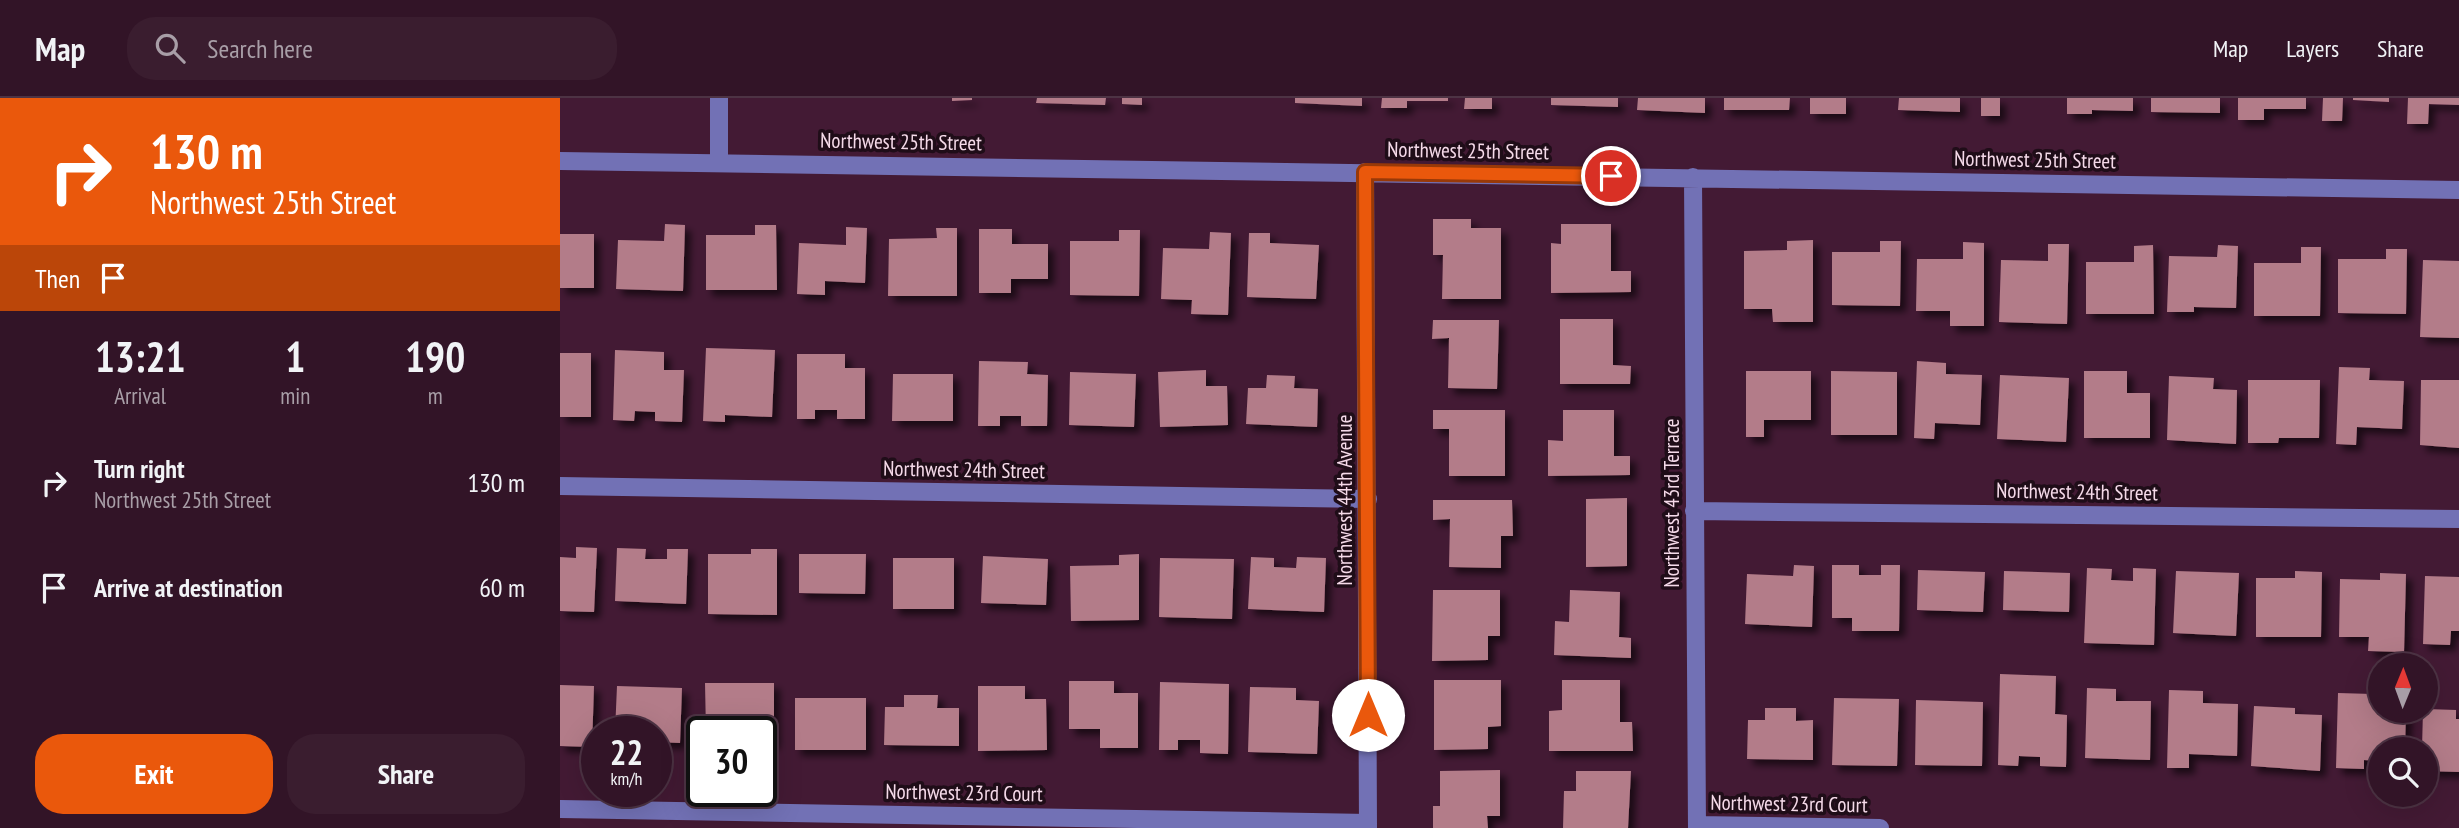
<!DOCTYPE html>
<html lang="en">
<head>
<meta charset="utf-8">
<style>
  body { margin:0; font-family:"PT Sans Narrow",sans-serif; background:#3a1d2f; color:#f1f3f6; height:100vh; display:flex; flex-direction:column; font-size:26px; white-space:nowrap }
  * { box-sizing:border-box; margin:0 }
  p { font-size:23px; color:#a89ea7 }
  .icon { flex:none; width:38px; height:38px; fill:none; stroke:currentColor; stroke-width:2; stroke-linecap:round; stroke-linejoin:round }
  .map { position:relative; flex:1; overflow:hidden }
  .sheet { display:flex; flex-direction:column; background:#321427; width:560px }
  .sheet>* { flex:none }
  .hud { background:#ea580c; color:#fff; overflow:hidden }
  .needle { width:46px; rotate:1deg }
  .buttons { position:absolute; left:1808px; top:555px; display:grid; gap:14px }
  .buttons a { display:grid; place-items:center; width:70px; height:70px; border-radius:50%; background:#321427; box-shadow:0 7px 28px #0002,0 0 0 2px #4d3344; font-size:35px }
  .speed { position:absolute; left:21px; top:618px; display:flex; gap:14px; font-size:35px; font-weight:700; text-align:center }
  .speed>* { display:grid; place-content:center; width:91px; height:91px; border-radius:50%; background:#321427; box-shadow:0 7px 28px #0002,0 0 0 2px #4d3344; line-height:1 }
  .speed small { font-size:18px; font-weight:400 }
  .speed .limit { border:4px solid #111; border-radius:10px; background:#fff; color:#111 }
  .pin { position:absolute; display:grid; place-items:center; width:60px; height:60px; color:#fff; margin:-30px; border:4px solid #fff; border-radius:50%; box-shadow:0 2px 7px #0007 }
  .me { position:absolute; width:77px; margin:-38px; rotate:0deg; stroke-linejoin:round; filter:drop-shadow(0 0 5px #0008) }
  .turn { display:flex; align-items:center; gap:24px; height:147px; padding:0 35px; font-size:32px }
  .turn .icon { width:91px; height:91px; stroke-width:2.5 }
  .turn b { display:block; font-size:49px; line-height:60px }
  .then { display:flex; align-items:center; height:66px; padding:0 35px; background:#0003; gap:14px; font-size:26px }
  .eta { display:flex; justify-content:space-evenly; align-items:center; height:119px; text-align:center }
  .eta b { font-size:42px; font-weight:600; line-height:49px }
  .primary-button { display:flex; gap:14px; margin-top:auto; padding:14px 35px }
  .primary-button a { flex:1; height:80px; border-radius:28px; background:#ea580c; color:#fff; font-size:28px; font-weight:600; line-height:80px; text-align:center }
  .primary-button a+a { background:#3a1d2f; color:#f1f3f6 }
  ul { padding:0; list-style:none }
  li { display:flex; align-items:center; gap:21px; height:105px; padding:0 35px }
  li div { flex:1 }
  li b { display:block; font-size:26px }
  li em { font-style:normal }
  header { display:flex; align-items:center; gap:42px; box-sizing:border-box; height:98px; padding:0 35px; background:#321427; border-bottom:2px solid #4d3344 }
  header strong { font-size:33px }
  nav { display:flex; gap:38px; margin-inline-start:auto; font-size:24px }
  .search { width:490px; height:63px; background:#3a1d2f; display:flex; align-items:center; gap:18px; box-sizing:border-box; padding:0 24px; border-radius:28px; color:#a89ea7; font-size:26px }
  main { display:flex; flex:1; min-height:0 }
  .map>svg:first-child { display:block }
</style>
</head>
<body>
<header>
<strong>Map</strong>
<div class="search"><svg class="icon" aria-label="search" viewBox="0 0 24 24"><circle cx="10" cy="10" r="6"/><path d="M15 15l6 6"/></svg>Search here</div>
<nav><a>Map</a><a>Layers</a><a>Share</a></nav>
</header>
<main>
<section class="sheet">
<div class="hud">
<div class="turn"><svg class="icon" aria-label="right" viewBox="0 0 24 24"><path d="M7 20v-9h11M14 6l5 5-5 5"/></svg><div><b>130 m</b>Northwest 25th Street</div></div>
<div class="then">Then<svg class="icon" aria-label="arrive" viewBox="0 0 24 24"><path d="M6 21V4h12l-3 4 3 4H6"/></svg></div>
</div>
<div class="eta">
<div><b>13:21</b><p>Arrival</p></div>
<div><b>1</b><p>min</p></div>
<div><b>190</b><p>m</p></div>
</div>
<ul>
<li><svg class="icon" aria-label="right" viewBox="0 0 24 24"><path d="M7 20v-9h11M14 6l5 5-5 5"/></svg><div><b>Turn right</b><p>Northwest 25th Street</p></div><em>130 m</em></li>
<li><svg class="icon" aria-label="arrive" viewBox="0 0 24 24"><path d="M6 21V4h12l-3 4 3 4H6"/></svg><div><b>Arrive at destination</b></div><em>60 m</em></li>
</ul>
<div class="primary-button"><a>Exit</a><a>Share</a></div>
</section>
<div class="map">
<svg width="1899" height="730" viewBox="0 0 1899 730">
  <defs>
    <filter id="shadow"><feDropShadow dx="6" dy="6" stdDeviation="3.5" flood-color="#0009"/></filter>
  </defs>
  <rect width="100%" height="100%" fill="#431a34"/>
  <path fill="#b37b89" filter="url(#shadow)" d="M392,0H412V2L392,3Z
    M477,0H546L545,7L476,5Z
    M562,0H582V7L562,6Z
    M735,0H802V8L735,5Z
    M822,0H888V3H847V10H821Z
    M905,0H932V11H904Z
    M991,0H1058V9L991,7Z
    M1078,0H1145V15L1077,12Z
    M1164,0H1230L1229,12H1164Z
    M1250,0H1286V16H1250Z
    M1339,0H1400V14L1338,12Z
    M1421,0H1440V18H1421Z
    M1507,0H1573V13L1532,12V16H1507Z
    M1591,0H1660V15L1591,14Z
    M1678,0H1746V11H1704V22H1678Z
    M1763,0H1783L1782,23H1762Z
    M1793,0H1829V4L1793,2Z
    M1848,0H1899V7L1869,6L1868,26H1847Z
    M873,121H911V130H941V201H882L883,157H873Z
    M105,126L125,127L123,193L56,191L58,142L104,143Z
    M1001,126H1051V173H1071V194L991,195V145L1001,146Z
    M195,127H216L217,192H146V137H195Z
    M286,129L307,130L305,185L265,183V197L237,196L239,145L286,147Z
    M376,130H397V198H328L329,141L377,140Z
    M419,131H452V146H488V181H451V195H419Z
    M559,132H580L579,198L510,197V143H559Z
    M650,134L671,135L668,217L631,216L632,202L601,201L603,150L649,151Z
    M689,135H710V145L759,147L756,201L687,199Z
    M0,136H34V190H0Z
    M1253,142V224H1213L1212,211H1184V153L1227,152V143Z
    M1320,143H1341L1340,208L1272,207V154H1320Z
    M1403,144L1424,145V228H1390V213H1356L1357,161H1403Z
    M1488,146H1509L1507,226L1439,224L1441,162L1488,163Z
    M1593,147L1594,216H1526V164H1574V148Z
    M1658,147L1678,148L1676,210L1634,209V214H1607L1609,158L1657,159Z
    M1741,149H1761L1760,218H1694V165H1741Z
    M1826,151H1847L1846,216L1778,215V161H1826Z
    M1863,162L1899,163V240L1860,239Z
    M1000,221H1053V267L1071,268L1070,286H1000Z
    M873,222H939L937,291L888,290L889,240L872,241Z
    M146,250L215,252L212,319L165,317V324L143,323Z
    M55,252L104,254V272H124L122,324L95,323V314L75,313L74,323L53,322Z
    M0,255H31V319H0Z
    M237,256H285V270H305V321H277V312H255V321H237Z
    M419,263L468,264L467,276L488,277L487,328H461V318H440V328H418Z
    M1357,263L1386,265V276L1422,277L1420,327L1375,325L1374,341L1354,340Z
    M1779,269L1810,270L1809,282L1844,283L1842,331L1797,329L1796,347L1776,346Z
    M646,272V288H667L668,327L600,329L598,274Z
    M1186,273H1251V322H1204V339H1186Z
    M1271,273L1337,274V337H1271Z
    M1524,273H1567V295H1590V340H1524Z
    M510,274L576,276L574,329L509,327Z
    M333,276H393V323H332Z
    M707,277L735,278L734,290L758,291L757,329L686,326L688,290H706Z
    M1440,277L1509,280L1506,344L1437,341Z
    M1609,278L1654,280L1653,291L1677,292L1676,346L1607,342Z
    M1688,282H1760L1759,340H1719L1718,345H1688Z
    M1861,282H1899V350L1860,347Z
    M873,312H945V378H889V331H873Z
    M1003,312H1054V358H1070V377L988,378V342L1003,343Z
    M1067,400V468L1026,469V401Z
    M873,402H952L953,438H941V470L889,469L890,421L873,422Z
    M16,449L37,450L34,514L0,513V459L16,460Z
    M57,450L86,451L85,461H107V451H128L126,506L55,503Z
    M191,451H217V517L148,516V456H191Z
    M239,456H306L305,496L239,495Z
    M579,456V522L511,523L510,468L559,467V457Z
    M423,458L488,461L486,507L421,505Z
    M691,459L714,460V469L736,470L737,459L766,460L764,514L688,511Z
    M333,460H394V511H333Z
    M600,460L674,461L672,521L599,519Z
    M1234,467L1254,468L1252,529L1185,526L1187,476L1233,478Z
    M1272,467H1299V477H1321V467H1340L1339,533H1292V520H1272Z
    M1527,470L1552,471L1551,482L1573,483V470L1596,471L1594,547L1524,545Z
    M1358,472L1425,474L1423,514L1357,512Z
    M1444,473L1510,475L1509,514L1443,512Z
    M1616,473L1679,475L1676,538L1613,535Z
    M1735,473L1762,474L1761,539H1696V480H1735Z
    M1820,475L1846,476L1844,554L1808,553L1809,539H1779L1780,481L1820,482Z
    M1865,478L1899,479V533H1891L1890,547L1863,546Z
    M873,492H940V538H928V562L872,563Z
    M1010,492L1060,494L1059,539L1071,540V560L994,557L995,523L1009,524Z
    M1440,576L1496,578L1495,616L1507,617L1506,669L1480,668V659L1459,658L1458,668L1438,667Z
    M874,582H941V628L928,629V651L874,652Z
    M1002,582H1060V624H1072L1073,653H989V613L1002,612Z
    M509,583H554V595H578V650H540V631H509Z
    M600,584L669,586L668,656L640,655V642H618V652H599Z
    M145,585H214V645H201V634H146Z
    M0,587L34,588L32,649L0,648Z
    M57,588L122,590L120,645L96,644V634H55Z
    M418,588H465V601H486L487,652L418,653Z
    M690,589L736,590V602L759,603L757,656L688,654Z
    M1527,590L1556,591V603H1591L1590,662L1525,660Z
    M1609,592L1643,593V605L1678,606L1677,658L1629,656V670H1607Z
    M1778,595L1812,596V607H1820V612H1846L1845,651H1820V663L1804,662V671L1776,670Z
    M344,597H378L377,610H399V648L324,647L325,609H344Z
    M235,600H306V652H235Z
    M1274,600L1339,601L1337,668L1272,667Z
    M1356,602L1423,604L1422,668L1355,667Z
    M1694,608L1735,610V616L1762,617L1760,673L1691,668Z
    M1205,610H1236V623L1253,622V662L1187,661L1188,622H1205Z
    M1866,611L1896,612V621H1899V674L1866,673V651H1862L1863,612Z
    M940,672V718H927L928,730H873V708H880V673Z
    M1016,673H1071L1068,730H1003L1004,693H1016Z"/>
  <g fill="none" stroke-linecap="round" stroke-linejoin="round">
    <path stroke="#7271b5" stroke-width="18" d="M0,63L1899,92
      M159,64V0
      M805,74L808,730
      M1133,79L1137,730
      M0,388L808,401
      M1134,413L1899,421
      M0,711L808,725
      M1137,727L1320,730"/>
  </g>
  <g fill="none" stroke-linecap="round" stroke-linejoin="round">
    <defs>
      <path id="route" d="M808,617L805,74L1051,78"/>
    </defs>
    <use href="#route" stroke="#983908" stroke-width="18"/>
    <use href="#route" stroke="#ea580c" stroke-width="12"/>
  </g>
  <g text-anchor="middle" stroke-width="7" stroke-linejoin="round" paint-order="stroke">
    <g font-size="21" fill="#f5dae9" stroke="#1f0d18">
      <text transform="translate(341 44) rotate(1)" y="7">Northwest 25th Street</text>
      <text transform="translate(908 53) rotate(1)" y="7">Northwest 25th Street</text>
      <text transform="translate(1475 62) rotate(1)" y="7">Northwest 25th Street</text>
      <text transform="translate(404 372) rotate(1)" y="7">Northwest 24th Street</text>
      <text transform="translate(1517 394) rotate(1)" y="7">Northwest 24th Street</text>
      <text transform="translate(785 402) rotate(-90)" y="7">Northwest 44th Avenue</text>
      <text transform="translate(1112 405) rotate(-90)" y="7">Northwest 43rd Terrace</text>
      <text transform="translate(404 695) rotate(1)" y="7">Northwest 23rd Court</text>
      <text transform="translate(1229 706) rotate(1)" y="7">Northwest 23rd Court</text>
    </g>
  </g>
</svg>
<div class="buttons">
<a><svg class="needle" viewBox="-14 -14 28 28"><path d="M0-13l5 13h-10z" fill="#e53935"/><path d="M0 13l5-13h-10z" fill="#a89ea7"/></svg></a>
<a><svg class="icon" aria-label="search" viewBox="0 0 24 24"><circle cx="10" cy="10" r="6"/><path d="M15 15l6 6"/></svg></a>
</div>
<div class="speed"><div>22<small>km/h</small></div><div class="limit">30</div></div>
<div class="pin" style="left:1051px;top:78px;background:#d93025"><svg class="icon" aria-label="arrive" viewBox="0 0 24 24"><path d="M6 21V4h12l-3 4 3 4H6"/></svg></div>
<svg class="me" style="left:808px;top:617px" viewBox="-20 -20 40 40"><circle r="19" fill="#fff"/><path d="M0-13L10 11 0 6-10 11z" fill="#ea580c"/></svg>
</div>
</main>
</body>
</html>
